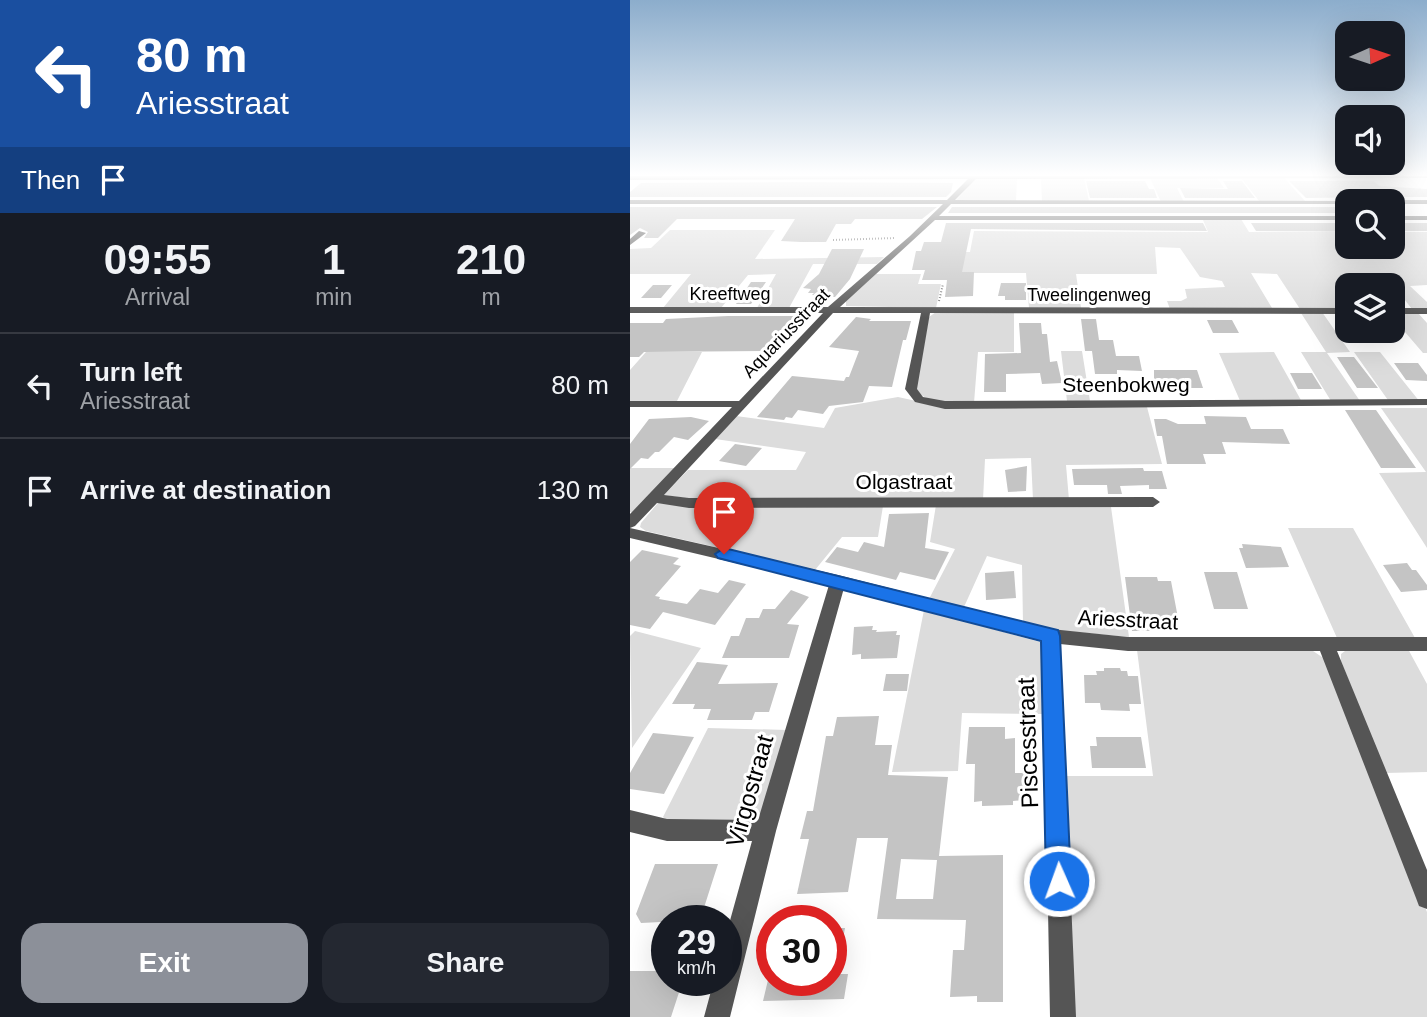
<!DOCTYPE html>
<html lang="en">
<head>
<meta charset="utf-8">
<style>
  body { margin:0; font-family:Helvetica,sans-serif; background:#242831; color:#f1f3f6; height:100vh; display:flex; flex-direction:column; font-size:26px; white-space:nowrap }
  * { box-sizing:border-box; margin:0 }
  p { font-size:23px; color:#9ea1a6 }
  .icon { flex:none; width:38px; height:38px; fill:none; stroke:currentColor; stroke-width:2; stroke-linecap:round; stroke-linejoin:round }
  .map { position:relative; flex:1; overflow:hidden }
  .details { display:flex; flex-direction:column; background:#171b24; width:630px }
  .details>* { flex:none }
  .top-card { background:#1a4fa0; color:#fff; overflow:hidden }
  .needle { width:46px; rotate:87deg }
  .fabs { position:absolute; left:705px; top:21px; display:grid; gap:14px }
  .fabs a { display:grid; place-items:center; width:70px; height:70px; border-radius:14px; background:#171b24; box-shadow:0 7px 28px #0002; font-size:35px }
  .speed { position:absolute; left:21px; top:905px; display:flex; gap:14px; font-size:35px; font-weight:700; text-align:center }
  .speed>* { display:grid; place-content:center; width:91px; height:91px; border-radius:50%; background:#171b24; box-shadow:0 7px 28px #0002; line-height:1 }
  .speed small { font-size:18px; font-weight:400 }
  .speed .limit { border:10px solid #d22; background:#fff; color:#111 }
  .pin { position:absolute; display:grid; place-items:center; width:60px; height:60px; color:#fff; margin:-72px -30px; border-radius:50% 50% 50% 0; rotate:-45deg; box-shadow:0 0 7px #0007 }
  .pin .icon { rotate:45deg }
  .me { position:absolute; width:77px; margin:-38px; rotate:358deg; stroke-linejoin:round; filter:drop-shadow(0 0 5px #0008) }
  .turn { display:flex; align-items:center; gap:24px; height:147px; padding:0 21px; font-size:32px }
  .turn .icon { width:91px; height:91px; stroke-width:2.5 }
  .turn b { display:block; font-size:49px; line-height:60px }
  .then { display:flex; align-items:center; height:66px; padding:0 21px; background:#0003; gap:14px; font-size:26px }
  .eta { display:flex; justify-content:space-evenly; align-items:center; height:119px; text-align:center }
  .eta b { font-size:42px; font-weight:700; line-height:49px }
  .action { display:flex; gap:14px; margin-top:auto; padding:14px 21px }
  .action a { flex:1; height:80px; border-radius:21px; background:#8c9099; color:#fff; font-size:28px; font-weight:700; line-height:80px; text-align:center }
  .action a+a { background:#242831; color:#f1f3f6 }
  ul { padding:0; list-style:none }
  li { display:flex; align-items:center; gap:21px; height:105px; padding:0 21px; border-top:2px solid #363941 }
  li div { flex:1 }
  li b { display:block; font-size:26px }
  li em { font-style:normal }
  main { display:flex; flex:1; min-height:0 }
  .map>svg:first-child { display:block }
</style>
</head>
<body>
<main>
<section class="details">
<div class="top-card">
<div class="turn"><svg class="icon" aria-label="left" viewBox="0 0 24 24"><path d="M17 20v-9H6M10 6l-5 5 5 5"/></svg><div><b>80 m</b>Ariesstraat</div></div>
<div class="then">Then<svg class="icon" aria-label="arrive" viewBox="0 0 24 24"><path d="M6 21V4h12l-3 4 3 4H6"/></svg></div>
</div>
<div class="eta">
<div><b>09:55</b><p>Arrival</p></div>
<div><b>1</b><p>min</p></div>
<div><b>210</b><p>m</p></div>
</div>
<ul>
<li><svg class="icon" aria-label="left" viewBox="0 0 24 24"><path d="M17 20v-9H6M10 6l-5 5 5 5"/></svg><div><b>Turn left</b><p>Ariesstraat</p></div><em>80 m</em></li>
<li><svg class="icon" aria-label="arrive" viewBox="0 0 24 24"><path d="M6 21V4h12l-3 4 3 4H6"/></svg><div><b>Arrive at destination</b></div><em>130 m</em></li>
</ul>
<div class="action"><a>Exit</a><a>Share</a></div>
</section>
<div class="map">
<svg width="797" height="1017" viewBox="0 0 797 1017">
  <rect width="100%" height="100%" fill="#fff"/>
  <path fill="#dcdcdc" d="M387,178L386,201L326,200L346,179Z
    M411,178H454L459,201L412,202Z
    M520,178H587L594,188H547L554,202H531Z
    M611,178H654L676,202H630Z
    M611,219L619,232L717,231L718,247H763V232H797V285L780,286L797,302V309H782L763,285L749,273L723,274L732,285H718L717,308L670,309L647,274L621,273L642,308L540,309L537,301H551L557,298L555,289L595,287L592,281L570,277L550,248L525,247L527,274H446L451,308H399L396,273H326L329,252H340L344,231L578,232L573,220Z
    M40,230H145L125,259L254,257L247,264H183L159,308H127L146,274L118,275L91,308H33L61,274H0V249L21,248Z
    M246,274H291L288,284H311L306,308L216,306V301Z
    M306,312L384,313V352H348L344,403C326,403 296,407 286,388L299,317Z
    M692,312L720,352L697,353L730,401H701L671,352H696L671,313Z
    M763,313H788L797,323V353H793L763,318Z
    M431,351H452L460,401H437Z
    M16,352H72L47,401H0V370Z
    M644,352L672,402L611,403L589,353Z
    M724,352H750L790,402L760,403Z
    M268,397L286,401L517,407L532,464L436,465L439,500H403L401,458L355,459L353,500L62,499L34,495L58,470H166L176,452L85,439L106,416L194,428L205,408Z
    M751,408H797V548L749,473L796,472Z
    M0,468H46L2,512H0Z
    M28,503L253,506L248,537H212L185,570L16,531L10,527L11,523Z
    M306,505L481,507L499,637L423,630L393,623L392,565L357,556L334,607L299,599L325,549L300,542Z
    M658,528H723L785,638H707Z
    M294,610L410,642L416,656L414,714L332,713L328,771L262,772Z
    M5,631L71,648L2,748L0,636Z
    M778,649L797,684V772L755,773L711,661V654L715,651Z
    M507,650L672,651H683L695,659L797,912V1017H445L434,776H523Z
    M78,728L157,730L133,815L126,823L42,826L33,817Z"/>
  <path fill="#c4c4c4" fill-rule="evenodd" d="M456,181H515L519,189H524L527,198H460Z
    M593,181H612L625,198H555L550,188L598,189Z
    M659,181H744L749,186L797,189V197H763L758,200L755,197L676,198Z
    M164,182L323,183L321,192L316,197H0V192L11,183Z
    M0,207H307L292,219H225L221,224H206L196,242H171L151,241L165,219H47L28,238H14L18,232L10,228L0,235Z
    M322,207H713L718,213H318Z
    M316,223H573L577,231L341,229L332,272H344L343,296L315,297L317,280H292L295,270H282L286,251H291L294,242H311Z
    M621,223H718V231H626Z
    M763,223H797V231H763Z
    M202,249H234L220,279L205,297L182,295L184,293H178L181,289L173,288L189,274Z
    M121,282H136L121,304H106Z
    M371,283H396V300H375V296H368Z
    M23,285H42L31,298H11Z
    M98,316H166L155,339L147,344L144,351L14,352L9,357H0V323H33L36,319Z
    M226,317L241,319L239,321H281L276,340H273L262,387L239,386L233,402L199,406L193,414L168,410L162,418L156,417L154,420L127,417L162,376L214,381L216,377H219L229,351L199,347Z
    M451,319H466L469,340H483L486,356H509L512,371L487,370V374H465L462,351H455Z
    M577,320H602L609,333H583Z
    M389,323H411L412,334H417L420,362L427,361L432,383L412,384L410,373L376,374V392H354L355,354L391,353Z
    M707,357H724L748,388H727Z
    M764,363H788L797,375V381L776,380Z
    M524,370H567L573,388H560L552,382L524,381Z
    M660,373H682L692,389H668Z
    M715,410H746L786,468H751Z
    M574,416L616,417L621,429H653L660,444L592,442L596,454H573L576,464H537L532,436H527L524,419H536L548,424H576Z
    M61,417L79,421L58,440L44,437L29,452H25L18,459L11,458L0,469V444L19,419Z
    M105,444L132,448L116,466L89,461Z
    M397,466L396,491L378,492L375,470Z
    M513,468L514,471H532L537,489H519V485L490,486L492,494H478L477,485H444L442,469Z
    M299,513L295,548L319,552L305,580L270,572L266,580L195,562L207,547L228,552L234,542L254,547L259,514Z
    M612,544L651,547L659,567L616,568L609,548H613Z
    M12,550L49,558L43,564L51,566L25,596L30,597L29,599L57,604L70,589L88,593L99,580L116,584L85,625L33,612L20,629L0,625V562Z
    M777,563L782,570H786L797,585V590L771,592L753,565Z
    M384,571L386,598L356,600L355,573Z
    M574,572H607L618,609H584Z
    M495,577H527L528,581H541L548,618H521L523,631H502Z
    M161,590L179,597L157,624L169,625L159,658H92L101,636H109L116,618H129L133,609H145Z
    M243,626L242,630H247L246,632L267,631L266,635H270L267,658L231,659V654L222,655L224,627Z
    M67,662L98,665L88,684L148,683L139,712H125L122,720H77L81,709H63L65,704H42Z
    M474,668H490L491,671H497L498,676H508L511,704H499L500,711L471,710L470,703H455L454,675H467L466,671H474Z
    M256,674H279L277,691H253Z
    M249,716L245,745H262L258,775L318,777L309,856L373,855V1002H347V996L320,997L323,950H334L336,920L247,919L258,838H227L218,892L167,894L179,839H170L177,811H183L196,736H203L207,717ZM271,859L307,860L303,899H266Z
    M339,727H375V739L385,738V773H394L395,800L383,801V805L352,806V801L344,802L345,764H336Z
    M23,733L64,737L34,794L0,789V773Z
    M466,737H511L516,768H462L460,746H467Z
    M25,864H88L70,920L11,923L6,914Z
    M201,928H215L208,967L201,966Z
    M0,971H37V980H53L41,1017H0Z
    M201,974H218L214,999L133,1001L138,980H201Z"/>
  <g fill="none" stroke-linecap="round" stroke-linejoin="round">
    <path stroke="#777" stroke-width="2" stroke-dasharray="1 2" stroke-linecap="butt" d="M203,240L265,238
      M309,301L313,284"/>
    <path fill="#555" fill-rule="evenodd" d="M0,176H797V178L346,179L325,200L721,201H718V204H321L309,216H718V220H305L210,307L718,308V314L300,313L287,389L293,397L315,401L797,399V405L315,409L285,402L275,389L291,313H203L34,495L59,498L523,497L530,502L523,507L59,508L27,503L5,526L0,528V514L102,407H0V401H109L193,313H0V307H198L280,236L313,204H0V200H317L338,179L0,180Z
      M763,200H797V204H763V201H760Z
      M763,216H797V220H763Z
      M9,231L16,233L0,245V239Z
      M763,308H797V314H763Z
      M0,528L208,575L421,629L498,637H797V651H707L797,870V909L789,906L786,898L690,651H498L430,644L446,1017H420L413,641L214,588L146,831L100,1017H74L84,980H96V935L122,841H37L0,832V810L37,819L128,820L199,585L0,538Z"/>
  </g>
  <linearGradient id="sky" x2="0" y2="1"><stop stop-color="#8cadcc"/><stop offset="0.55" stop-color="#fff"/><stop offset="1" stop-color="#fff" stop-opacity="0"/></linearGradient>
  <rect width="797" height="318" fill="url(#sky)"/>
  <path fill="#1a73e8" stroke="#114b97" stroke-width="2" d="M94,548L428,630L430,636L441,881L438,890L429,894L420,890L416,881L411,641L88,558L85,554Z"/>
  <g text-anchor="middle" stroke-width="6" stroke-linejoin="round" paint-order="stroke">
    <g font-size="18" fill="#000" stroke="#fff">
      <text x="100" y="300">Kreeftweg</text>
      <text x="459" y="301">Tweelingenweg</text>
      <text transform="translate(156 333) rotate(-46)" y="6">Aquariusstraat</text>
    </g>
    <g font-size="21" fill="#000" stroke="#fff">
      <text x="496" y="392">Steenbokweg</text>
      <text x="274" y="489">Olgastraat</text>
      <text transform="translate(498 620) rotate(3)" y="7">Ariesstraat</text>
    </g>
    <g font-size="24" fill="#000" stroke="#fff">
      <text transform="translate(398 743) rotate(-92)" y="8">Piscesstraat</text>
      <text transform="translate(120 791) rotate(-74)" y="8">Virgostraat</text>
    </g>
  </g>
</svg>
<div class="fabs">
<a><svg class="needle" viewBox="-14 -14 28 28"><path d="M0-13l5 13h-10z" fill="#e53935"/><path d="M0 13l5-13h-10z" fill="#9ea1a6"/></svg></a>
<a><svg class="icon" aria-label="sound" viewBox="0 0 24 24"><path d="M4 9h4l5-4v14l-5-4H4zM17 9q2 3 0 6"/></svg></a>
<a><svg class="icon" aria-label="search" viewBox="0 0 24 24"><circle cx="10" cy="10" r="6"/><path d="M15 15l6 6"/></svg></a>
<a><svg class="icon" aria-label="layers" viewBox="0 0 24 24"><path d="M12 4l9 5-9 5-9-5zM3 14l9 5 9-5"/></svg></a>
</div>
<div class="speed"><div>29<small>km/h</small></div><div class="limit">30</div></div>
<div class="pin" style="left:94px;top:554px;background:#d93025"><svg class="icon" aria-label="arrive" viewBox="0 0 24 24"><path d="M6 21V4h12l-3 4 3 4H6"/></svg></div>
<svg class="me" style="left:429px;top:881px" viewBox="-20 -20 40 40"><circle r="17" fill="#1a73e8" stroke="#fff" stroke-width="3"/><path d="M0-11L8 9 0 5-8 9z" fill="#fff"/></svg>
</div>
</main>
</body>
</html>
